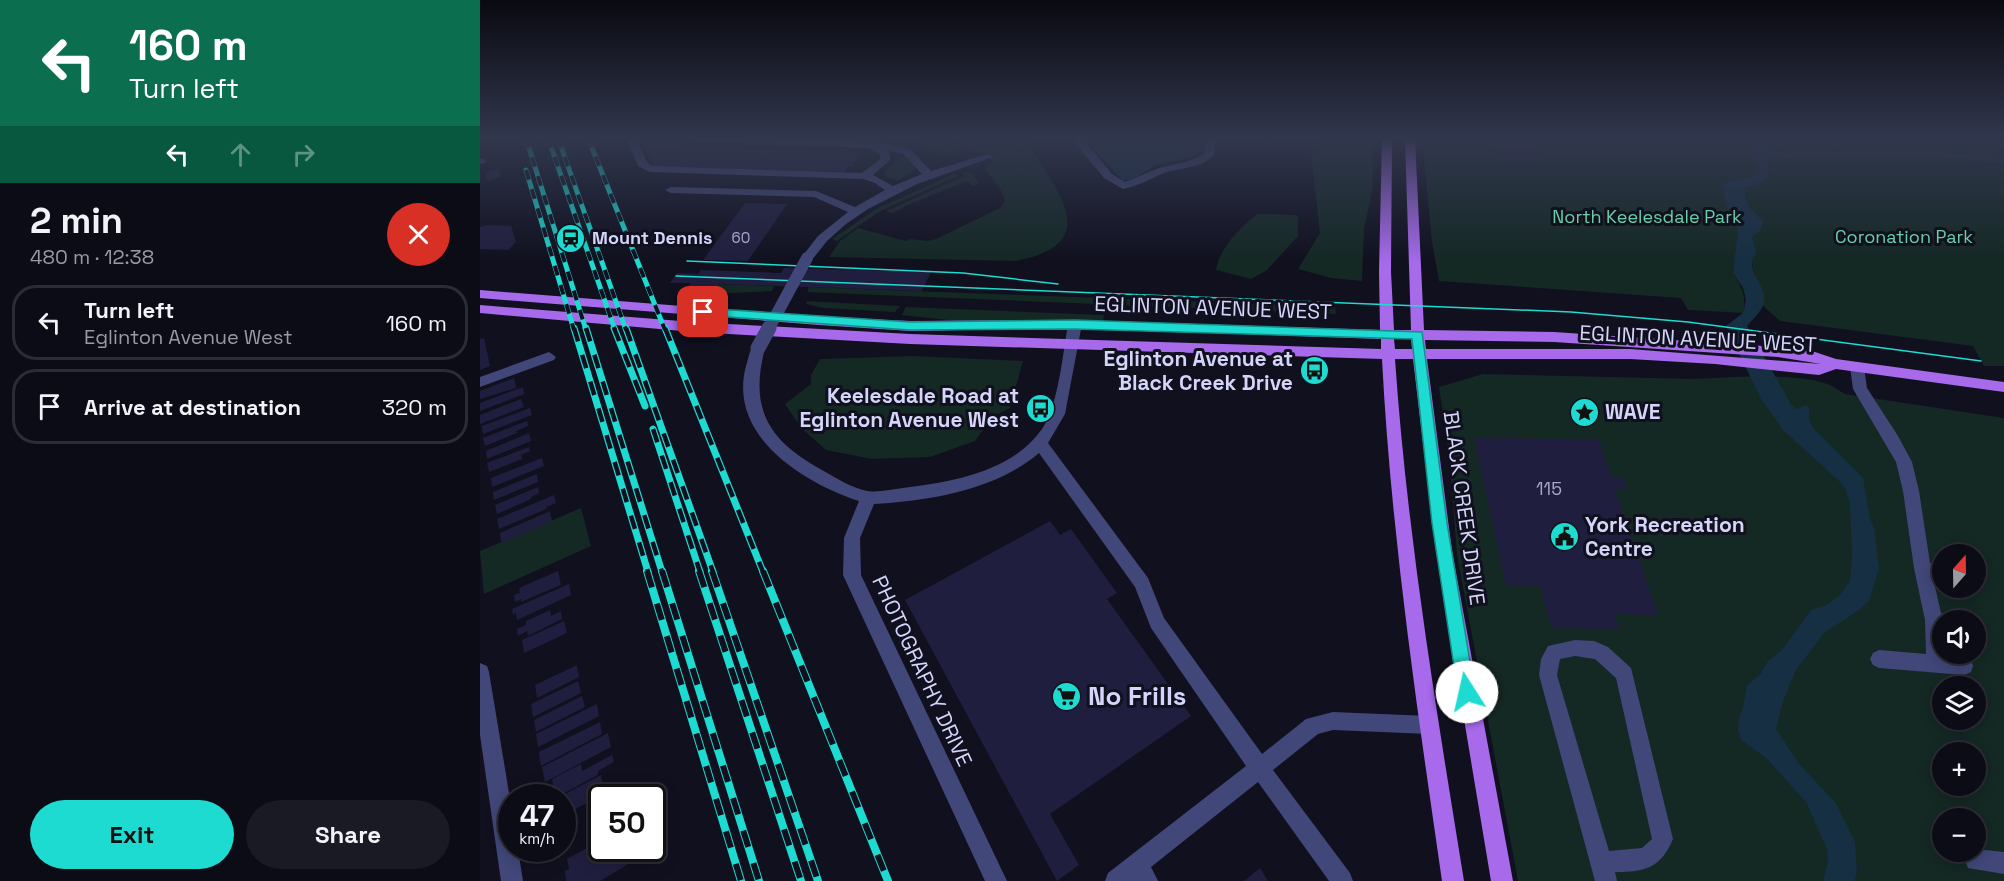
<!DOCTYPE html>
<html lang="en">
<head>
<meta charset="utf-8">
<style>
  body { margin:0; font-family:"Space Grotesk",sans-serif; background:#1a1a24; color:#f1f3f6; height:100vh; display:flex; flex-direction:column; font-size:22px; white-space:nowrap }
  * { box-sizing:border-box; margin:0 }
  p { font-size:20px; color:#9a9ba1 }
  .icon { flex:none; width:33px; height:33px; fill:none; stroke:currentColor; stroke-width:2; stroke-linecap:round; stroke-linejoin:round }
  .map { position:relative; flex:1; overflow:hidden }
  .side { display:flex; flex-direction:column; background:#0c0c17; width:480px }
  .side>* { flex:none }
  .top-card { background:#0b6e4f; color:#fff; overflow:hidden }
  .needle { width:39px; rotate:20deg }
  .fabs { position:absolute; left:1452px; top:544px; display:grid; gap:12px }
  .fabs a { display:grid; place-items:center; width:54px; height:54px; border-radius:50%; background:#0c0c17; box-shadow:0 3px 15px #0003,0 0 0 2px #2c2c36; font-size:30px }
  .speed { position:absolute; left:18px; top:784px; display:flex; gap:12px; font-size:30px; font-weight:700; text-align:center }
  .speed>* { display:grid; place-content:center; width:78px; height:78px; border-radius:50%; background:#0c0c17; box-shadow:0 3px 15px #0003,0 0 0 2px #2c2c36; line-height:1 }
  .speed small { font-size:15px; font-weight:400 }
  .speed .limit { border:3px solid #111; border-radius:9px; background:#fff; color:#111 }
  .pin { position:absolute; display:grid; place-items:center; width:51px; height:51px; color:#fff; margin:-26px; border-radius:12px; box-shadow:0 3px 9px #0006 }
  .me { position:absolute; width:66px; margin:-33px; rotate:350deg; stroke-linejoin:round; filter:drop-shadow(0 0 4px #0008) }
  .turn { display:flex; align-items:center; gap:21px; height:126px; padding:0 30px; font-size:27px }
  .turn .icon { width:78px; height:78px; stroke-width:2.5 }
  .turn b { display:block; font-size:42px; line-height:51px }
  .lanes { display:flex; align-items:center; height:57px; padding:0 30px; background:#0003; justify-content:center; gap:30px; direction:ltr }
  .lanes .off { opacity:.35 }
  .round { display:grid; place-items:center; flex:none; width:63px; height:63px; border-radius:32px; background:#1a1a24 }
  .headline { display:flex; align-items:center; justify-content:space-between; height:102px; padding:0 30px }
  h1 { font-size:36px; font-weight:700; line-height:45px }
  .action { display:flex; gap:12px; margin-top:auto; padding:12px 30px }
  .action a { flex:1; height:69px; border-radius:36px; background:#1edbd1; color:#111; font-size:24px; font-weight:700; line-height:69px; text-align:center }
  .action a+a { background:#1a1a24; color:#f1f3f6 }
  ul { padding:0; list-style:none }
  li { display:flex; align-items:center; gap:18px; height:75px; margin:0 12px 9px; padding:0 18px; border:3px solid #2c2c36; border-radius:24px }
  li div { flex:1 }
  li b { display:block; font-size:22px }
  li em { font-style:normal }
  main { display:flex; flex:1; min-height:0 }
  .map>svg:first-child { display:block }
</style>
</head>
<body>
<main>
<section class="side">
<div class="top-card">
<div class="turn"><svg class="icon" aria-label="left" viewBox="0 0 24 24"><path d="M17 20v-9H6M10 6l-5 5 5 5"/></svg><div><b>160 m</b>Turn left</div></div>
<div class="lanes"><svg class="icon" aria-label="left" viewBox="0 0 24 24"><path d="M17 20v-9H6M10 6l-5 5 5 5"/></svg><svg class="icon off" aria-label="ahead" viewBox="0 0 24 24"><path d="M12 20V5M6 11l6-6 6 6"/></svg><svg class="icon off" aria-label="right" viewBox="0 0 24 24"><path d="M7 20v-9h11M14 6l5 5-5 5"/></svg></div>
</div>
<div class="headline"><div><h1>2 min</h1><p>480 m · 12:38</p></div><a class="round" style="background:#d93025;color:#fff"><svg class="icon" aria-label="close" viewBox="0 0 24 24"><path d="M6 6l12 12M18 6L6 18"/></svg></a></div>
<ul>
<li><svg class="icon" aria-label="left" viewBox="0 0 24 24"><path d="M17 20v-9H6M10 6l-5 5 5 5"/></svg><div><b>Turn left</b><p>Eglinton Avenue West</p></div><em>160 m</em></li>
<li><svg class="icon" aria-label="arrive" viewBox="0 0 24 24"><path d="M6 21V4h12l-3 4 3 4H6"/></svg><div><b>Arrive at destination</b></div><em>320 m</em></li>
</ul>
<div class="action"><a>Exit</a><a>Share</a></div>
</section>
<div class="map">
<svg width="1524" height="881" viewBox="0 0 1524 881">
  <rect width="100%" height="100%" fill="#10101f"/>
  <path fill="#142824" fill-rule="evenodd" d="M442,138C458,138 471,141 480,154C462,159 454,152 442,138Z
    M480,138H544C575,188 628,244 535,261L349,257L360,241L378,228L425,241L431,239L448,241L456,239L520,208L525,200L521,191L505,169L507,164L513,163L508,153H497Z
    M843,138H892L893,187L884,228L882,281L851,278L818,269L840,233L831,154Z
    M942,138H1524V366H1504L1493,346L1300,321L1283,306C1286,288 1271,277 1272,259L1253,273C1262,287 1266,296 1264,313L1208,310L1201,298L959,281L952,242Z
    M421,158L427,159L434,165V170L418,180L408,178L404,174L405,172Z
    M482,172L492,173L499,184L492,186L487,181L430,204L413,213L406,211L484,176Z
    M474,174L478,176L400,211L357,241L352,239L396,209Z
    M777,214L815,215L818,217V236L786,271L771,279L736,270C740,247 759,229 777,214Z
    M240,284L294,286L292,291L233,294Z
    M329,287L855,307L856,314L327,292Z
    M327,301L420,306L415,312L343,308L326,304Z
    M426,307L624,315L623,320L486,322L422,315Z
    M432,356L543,361L530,408L512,417L495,441L450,457L392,459L346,450L321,428L305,404L331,384V375L340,359Z
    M1003,374L1215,379C1248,377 1314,373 1344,383C1352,385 1358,390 1365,394L1524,418V881H1038L977,555L969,455L959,387ZM1462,555H1496V588H1462ZM1462,621H1496V654H1462ZM1462,687H1496V720H1462ZM1462,753H1496V786H1462ZM1462,819H1496V852H1462Z
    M101,508L111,546L4,594L0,551Z"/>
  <path fill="#162f43" d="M604,138H723V151C707,162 689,159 673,167C662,173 656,179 643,181Z
    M1268,138H1280L1289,151L1288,179L1266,188C1262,204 1273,211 1283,221L1281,230L1272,237L1276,253C1263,272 1287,283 1284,302C1283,310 1272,320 1267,326L1312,406L1317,409L1326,405L1329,407V419L1333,428L1383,478L1390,519L1394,527L1399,568L1389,601L1379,610L1344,633L1316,670L1303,701L1296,729L1320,765L1356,803L1375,842L1377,869L1375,881H1343L1348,862L1347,849L1326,802L1286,758L1261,740L1258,730L1259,717L1263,709L1267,685L1280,675L1288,661L1301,651L1331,610L1348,604L1359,596L1370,581L1372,557L1370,503L1365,488L1359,481L1303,430L1281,399L1246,326L1263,313L1266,300L1263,288L1253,273L1258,232L1257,216L1255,211L1246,207L1243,185C1252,177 1267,181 1277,173V165C1270,157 1273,148 1268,138Z"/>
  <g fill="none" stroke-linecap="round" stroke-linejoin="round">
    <path stroke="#162f43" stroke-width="4.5" d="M1289,155L1443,153L1524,161"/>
  </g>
  <path fill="#201e3e" d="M160,138H199L204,147L381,153L372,167H368L364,172L174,167Z
    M1013,144H1052L1058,157H1018Z
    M18,169L21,176L8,182L5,173Z
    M265,203L307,204L268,261L223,260Z
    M8,225L31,226L36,242L28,250L0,249V227Z
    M304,268L451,272L442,291L240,284L233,294L203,293L211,283H190L197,273L218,274L221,270L301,273Z
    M4,338L10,366L0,370V339Z
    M34,378L36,388L0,399V391Z
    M43,387L44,394L0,411V403Z
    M41,399L44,407L0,424V415Z
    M50,408L52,415L3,434L2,426Z
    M47,421L48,426L36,431L37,433L5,446L3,438Z
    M49,433L51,441L7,459L6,451Z
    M994,438L1119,439L1131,477H1143L1148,489H1135L1178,615L1135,614L1139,629L1071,628L1060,585H1026Z
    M49,447L50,451L41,455L42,459L9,472L7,463Z
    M62,458L64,466L12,487L11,478Z
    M57,474L58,482L14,500L13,492Z
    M58,487L59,493L51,497V499L17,514L15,505Z
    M74,495L76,503L66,507V509L19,529L17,519Z
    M70,511L72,521L21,543L20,533Z
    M570,521L580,535L591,529L637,593L627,599L711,716L570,814L599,865L577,881L425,600Z
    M78,571L81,585L41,602V599L35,602L34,595L40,593L39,588Z
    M89,584L91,595L37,620L36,613L33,615L32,609Z
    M70,610L71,616L81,611L82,619L48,636L47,631L38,636L37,629L46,625V621Z
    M84,621L87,633L44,653L42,640Z
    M97,665L99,677L57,698L55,685Z
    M98,681L101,693L53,717L51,704Z
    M102,696L105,707L56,732L54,720Z
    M117,704L119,716L58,747L56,734Z
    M120,722L122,734L61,766L59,752Z
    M128,733L131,747L65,782L62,767Z
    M132,755L134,762L118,771V775L75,798L72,779L101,764L102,771Z
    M121,775L124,794L82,816V798H77Z
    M173,796L186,845L163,859L161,849H172Z
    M112,845L114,854L123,849H143L147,865L120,881H86L85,871L89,869L87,859Z
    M780,868L788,881H764Z"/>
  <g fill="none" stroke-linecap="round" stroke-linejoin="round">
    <path fill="#414778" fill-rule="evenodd" d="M146,138H156L167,162L172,166L382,173L400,159V155L389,148L218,141L213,138L399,142L431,150L451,171L508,154L513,157L437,184L388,209L366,224L347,241L331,261L327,262L321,258L338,236L368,212L334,197L191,193L185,190L191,187L336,191L375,207L405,190L395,183L383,179L170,172L158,166ZM406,150L423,154L442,174L413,186L393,175L410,160V154Z
      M591,138H602L632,174L645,182L679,168L709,161L724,154L726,138H736L734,155C721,169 701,167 684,173C670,179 658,186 643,189L624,178Z
      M0,158L5,159V163L0,164Z
      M595,320L602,324L585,414L568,443L668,578L684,618L782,754L826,719L853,712L949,716L956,718L959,725L956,732L949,734L853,730L838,734L793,770L870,873L873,881H849L778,782L671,867L678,881H625L628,873L766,766L671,628L655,587L559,453C516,490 449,501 394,504L380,538L381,575L527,881H505L363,575L364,538L379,501C324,483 247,436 266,366C269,358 269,346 278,343L285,348C269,409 288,440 342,470C356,478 372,488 387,491C399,493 412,489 423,488C472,482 532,472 562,429C578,407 583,353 588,324Z
      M69,352L76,357L74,360L0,387V377Z
      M1377,362L1384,367L1387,388L1418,436L1432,462L1439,491L1450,563L1462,566V580L1453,578L1461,613L1468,615L1471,621H1462V654L1491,660L1493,666L1491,672L1484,675L1399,668L1393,665L1390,659L1393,653L1399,650L1446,654L1445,620L1434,568L1423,491L1416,462L1373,389L1370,367Z
      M1095,640L1114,641L1128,647L1151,668L1193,839C1181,868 1165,872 1135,872L1137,881H1115L1059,675L1061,659L1068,646ZM1095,656L1115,659L1136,678L1172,839L1162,848L1129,851L1077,675L1080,659Z
      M0,663L7,666L9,672L32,811V849H38L43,881H21L0,735Z
      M1496,849L1524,852V874L1488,868L1485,860L1488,852H1496Z"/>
    <path fill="#a66aeb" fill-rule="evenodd" d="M902,138H912L911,272L914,330H931L925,138H935L944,330L1074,332L1298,347L1332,351L1356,359L1524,382V392L1356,369L1339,375L1235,364L1150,359H947L972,551L1033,881H1011L956,551L933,359H915C927,534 956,708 984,881H962C937,708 911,534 902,359L430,344L213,332L0,313V305L213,322L430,334L901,349V339L595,328L431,331L339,325L0,298V290L339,317L431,321L595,320L900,330L899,272ZM914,339H931L932,349H915ZM945,340L1074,342L1298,357L1341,364L1150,349H946Z"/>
    <path stroke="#1edbd1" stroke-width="1.5" d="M207,261L483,273L578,284
      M196,276L1091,312L1208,322L1501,361"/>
    <defs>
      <path id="rail-far2" d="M46,138L106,330
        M68,138L135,330
        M78,138L146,330
        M108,138L185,330
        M46,170L94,330"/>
      <path id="rail-far1" d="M94,328L168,572
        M106,328L182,572
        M134,328L165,406
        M146,328L233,572
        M185,328L283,572
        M173,429L220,572"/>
      <path id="rail" d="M167,571L261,881
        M182,571L279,881
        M219,571L321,881
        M232,571L338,881
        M283,571L408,881"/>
    </defs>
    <use href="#rail-far2" stroke="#1edbd1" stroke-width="5"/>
    <use href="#rail-far1" stroke="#1edbd1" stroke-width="7"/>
    <use href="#rail" stroke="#1edbd1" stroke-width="8"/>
    <use href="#rail-far2" stroke="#10101f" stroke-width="4" stroke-dasharray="10" stroke-linecap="butt"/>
    <use href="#rail-far1" stroke="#10101f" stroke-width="4.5" stroke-dasharray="14" stroke-linecap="butt"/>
    <use href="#rail" stroke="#10101f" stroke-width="6" stroke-dasharray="17" stroke-linecap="butt"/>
    <path stroke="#414778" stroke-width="12" d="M288,330L327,258"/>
    <path stroke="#414778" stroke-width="15" d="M278,348L289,328"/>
  </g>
  <linearGradient id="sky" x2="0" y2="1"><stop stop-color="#090911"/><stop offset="0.53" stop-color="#31374d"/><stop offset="1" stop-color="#31374d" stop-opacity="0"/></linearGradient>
  <rect width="1524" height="262" fill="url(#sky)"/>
  <path fill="#1edbd1" stroke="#148e88" stroke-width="1.5" d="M223,308L430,322L595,320L942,332L967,523L995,692L993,698L987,700L981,698L978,692L952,523L932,339L595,329L430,330L219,315L217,312Z"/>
  <defs>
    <symbol id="station-disc" viewBox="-11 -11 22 22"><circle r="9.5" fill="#1edbd1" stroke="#10101f"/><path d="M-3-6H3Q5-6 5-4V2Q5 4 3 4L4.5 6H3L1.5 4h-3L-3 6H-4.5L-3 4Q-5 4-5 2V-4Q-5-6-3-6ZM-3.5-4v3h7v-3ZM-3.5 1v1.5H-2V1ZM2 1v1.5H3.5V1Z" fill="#111"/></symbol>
    <symbol id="bus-disc" viewBox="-11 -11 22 22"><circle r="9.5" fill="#1edbd1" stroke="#10101f"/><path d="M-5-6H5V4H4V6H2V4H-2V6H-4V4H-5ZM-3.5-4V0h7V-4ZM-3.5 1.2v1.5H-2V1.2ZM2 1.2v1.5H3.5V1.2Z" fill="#111"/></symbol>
    <symbol id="sight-disc" viewBox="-11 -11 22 22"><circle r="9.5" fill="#1edbd1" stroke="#10101f"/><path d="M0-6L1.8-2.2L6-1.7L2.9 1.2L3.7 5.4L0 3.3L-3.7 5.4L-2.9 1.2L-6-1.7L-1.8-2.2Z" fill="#111"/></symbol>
    <symbol id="civic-disc" viewBox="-11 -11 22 22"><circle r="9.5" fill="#1edbd1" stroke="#10101f"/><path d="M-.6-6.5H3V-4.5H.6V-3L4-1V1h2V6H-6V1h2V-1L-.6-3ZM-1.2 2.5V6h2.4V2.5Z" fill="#111"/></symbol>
    <symbol id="supermarket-disc" viewBox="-11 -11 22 22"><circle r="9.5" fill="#1edbd1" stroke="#10101f"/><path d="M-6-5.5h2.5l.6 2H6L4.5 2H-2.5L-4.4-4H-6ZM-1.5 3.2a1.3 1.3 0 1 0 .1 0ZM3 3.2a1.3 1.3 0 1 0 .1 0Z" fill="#111"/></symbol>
  </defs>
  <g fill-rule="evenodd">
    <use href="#station-disc" x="74" y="222" width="33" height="33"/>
    <use href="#bus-disc" x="818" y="354" width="33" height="33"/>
    <use href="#bus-disc" x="544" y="392" width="33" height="33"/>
    <use href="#sight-disc" x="1088" y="396" width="33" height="33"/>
    <use href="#civic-disc" x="1068" y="520" width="33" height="33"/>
    <use href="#supermarket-disc" x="570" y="680" width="33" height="33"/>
  </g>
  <g text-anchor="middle" stroke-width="6" stroke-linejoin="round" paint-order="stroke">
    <g font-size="15" fill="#a7a7ca">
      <text x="261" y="243">60</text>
    </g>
    <g font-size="18" fill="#6acfa6" stroke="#10101f">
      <text x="1167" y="223">North Keelesdale Park</text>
      <text x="1424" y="243">Coronation Park</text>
    </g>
    <g font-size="18" font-weight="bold" fill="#d4d5f9" stroke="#10101f" text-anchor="start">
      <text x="112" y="244">Mount Dennis</text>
    </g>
    <g font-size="18" fill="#a7a7ca">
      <text x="1069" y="495">115</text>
    </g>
    <g font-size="21" fill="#d4d5f9" stroke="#10101f">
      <text transform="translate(733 308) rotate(2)" y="7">EGLINTON AVENUE WEST</text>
      <text transform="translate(1218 339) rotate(3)" y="7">EGLINTON AVENUE WEST</text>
      <text transform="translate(984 508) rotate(82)" y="7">BLACK CREEK DRIVE</text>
      <text transform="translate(442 671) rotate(65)" y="7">PHOTOGRAPHY DRIVE</text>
    </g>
    <g font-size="21" font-weight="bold" fill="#d4d5f9" stroke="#10101f" text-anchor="end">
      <text x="813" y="366">Eglinton Avenue at<tspan x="813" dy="24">Black Creek Drive</tspan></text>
      <text x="539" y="403">Keelesdale Road at<tspan x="539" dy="24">Eglinton Avenue West</tspan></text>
      <text x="1125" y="419" text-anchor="start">WAVE</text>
      <text x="1105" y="532" text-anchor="start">York Recreation<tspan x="1105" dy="24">Centre</tspan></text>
    </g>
    <g font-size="26" font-weight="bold" fill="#d4d5f9" stroke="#10101f" text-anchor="start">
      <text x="608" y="705">No Frills</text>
    </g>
  </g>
</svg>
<div class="fabs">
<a><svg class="needle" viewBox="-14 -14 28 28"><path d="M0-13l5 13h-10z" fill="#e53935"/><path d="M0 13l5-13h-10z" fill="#9a9ba1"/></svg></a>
<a><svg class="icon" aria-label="sound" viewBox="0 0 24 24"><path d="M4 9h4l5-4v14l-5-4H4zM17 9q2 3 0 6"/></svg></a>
<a><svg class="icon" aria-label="layers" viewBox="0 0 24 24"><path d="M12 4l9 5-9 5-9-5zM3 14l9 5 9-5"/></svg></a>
<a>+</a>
<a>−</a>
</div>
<div class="speed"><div>47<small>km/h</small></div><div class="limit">50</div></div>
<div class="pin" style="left:223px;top:312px;background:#d93025"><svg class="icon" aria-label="arrive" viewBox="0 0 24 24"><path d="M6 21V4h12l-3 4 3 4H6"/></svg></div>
<svg class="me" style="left:987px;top:692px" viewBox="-20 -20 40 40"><circle r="19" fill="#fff"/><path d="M0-13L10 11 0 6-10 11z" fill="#1edbd1"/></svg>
</div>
</main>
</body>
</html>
